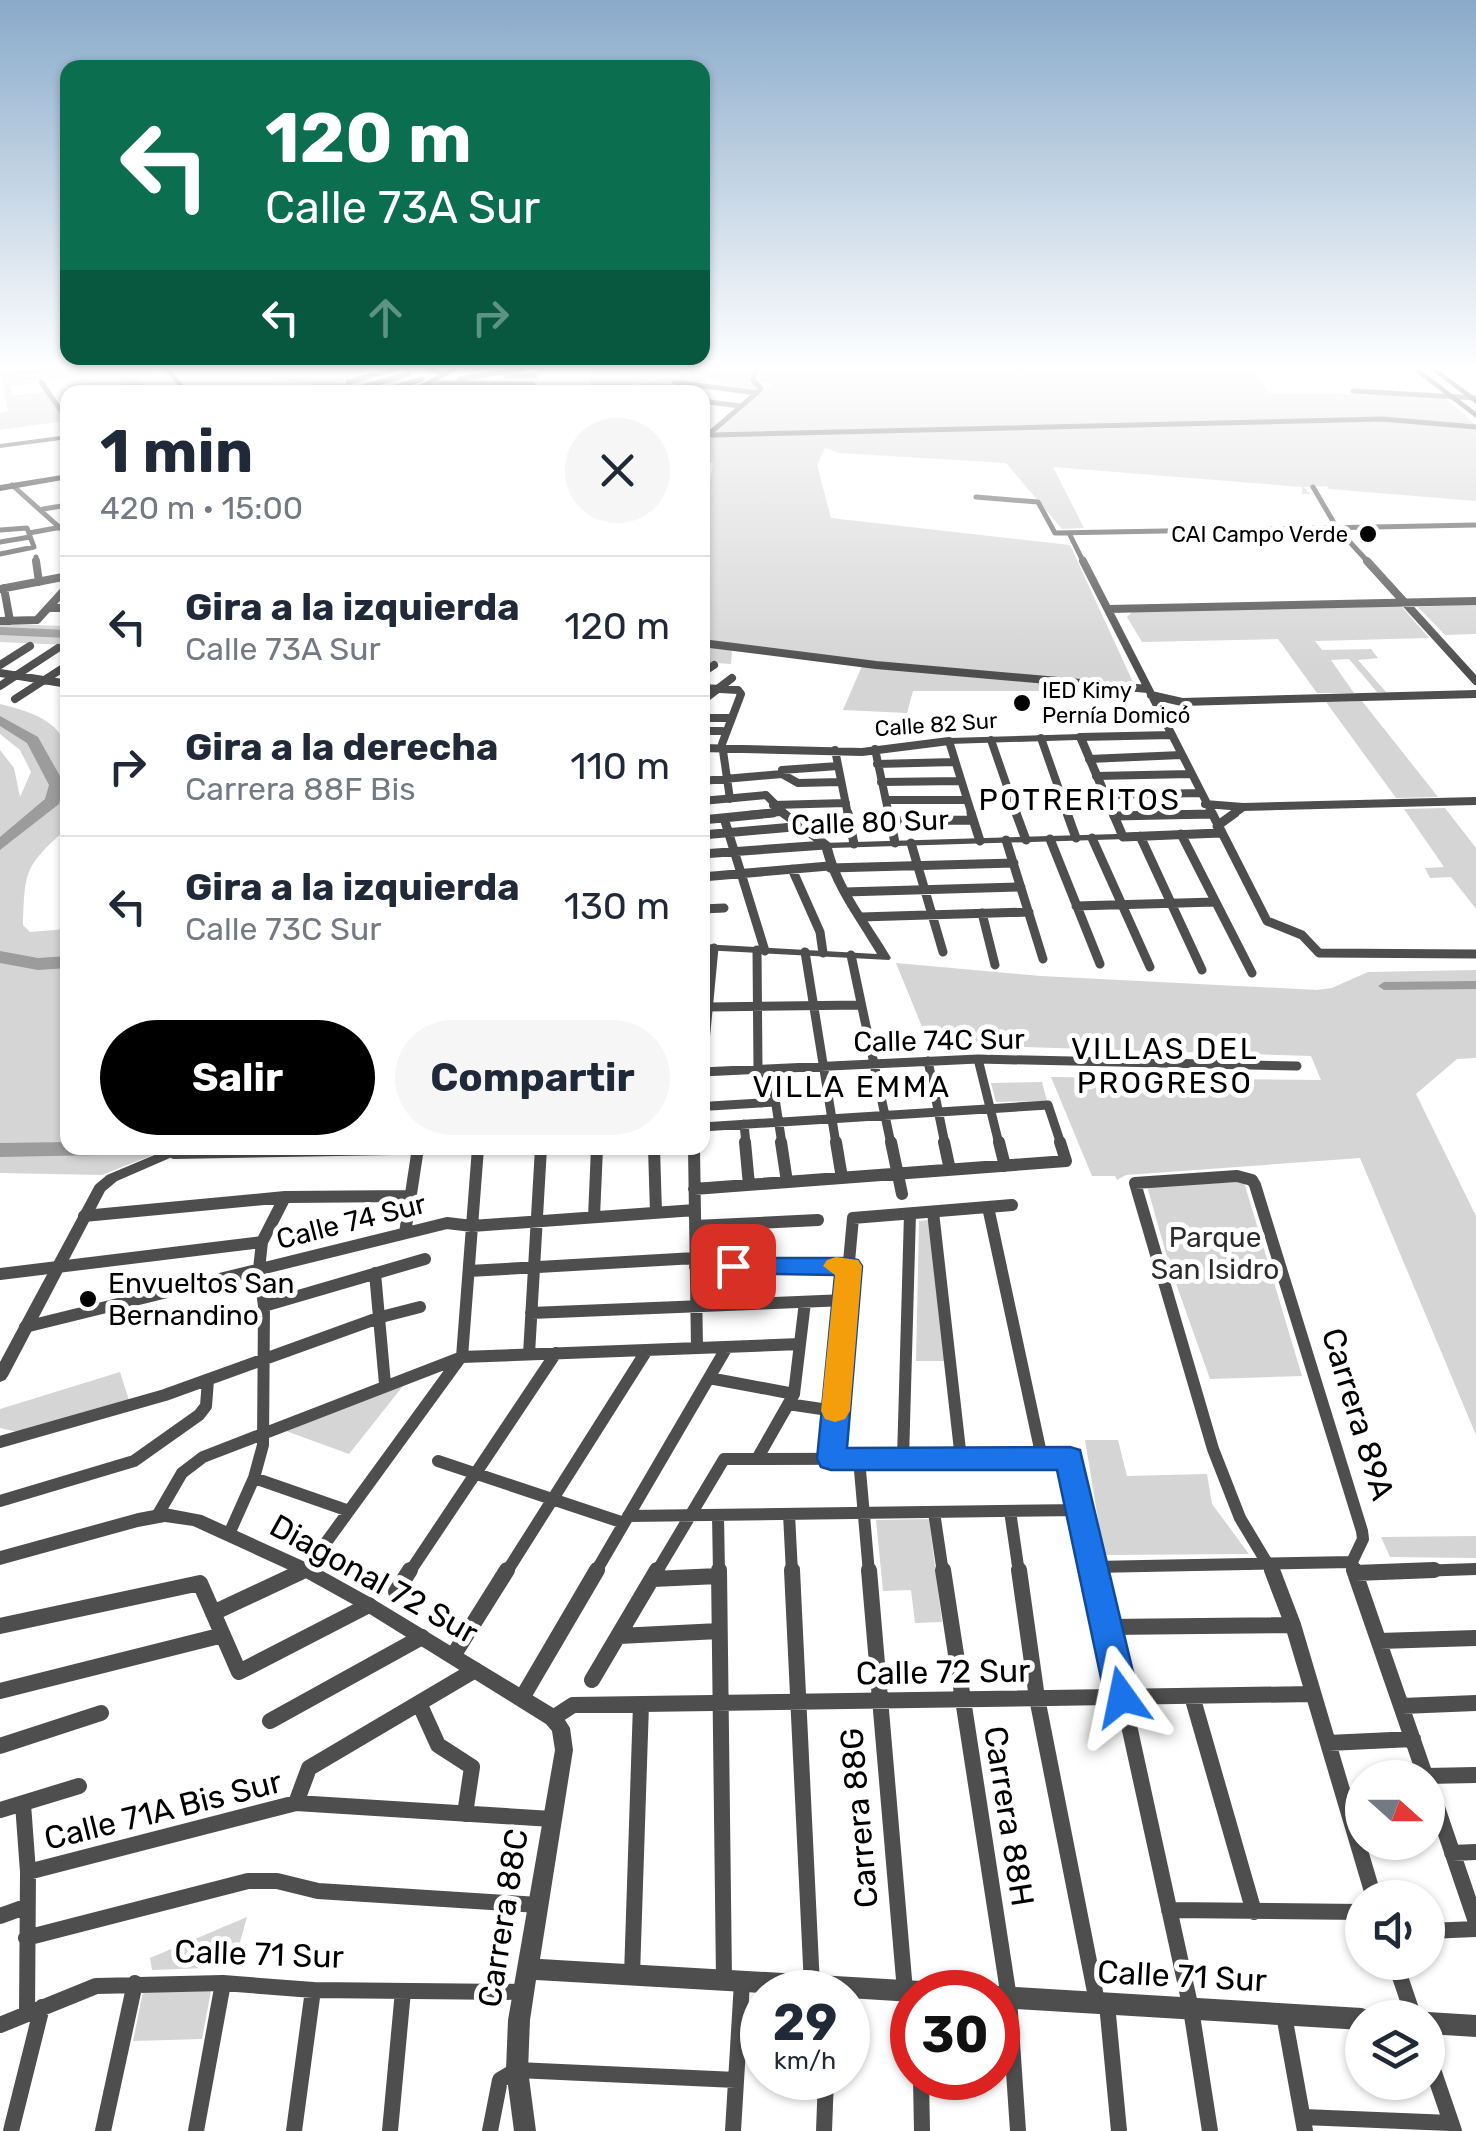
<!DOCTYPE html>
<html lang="es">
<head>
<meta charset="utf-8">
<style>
  body { margin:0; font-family:Rubik,sans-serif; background:#f6f6f7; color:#1f2937; height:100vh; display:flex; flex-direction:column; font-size:38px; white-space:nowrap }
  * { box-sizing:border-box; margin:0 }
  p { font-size:32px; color:#747a83 }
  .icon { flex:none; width:55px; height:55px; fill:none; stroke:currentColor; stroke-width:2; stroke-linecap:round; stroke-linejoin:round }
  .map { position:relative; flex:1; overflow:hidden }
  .drawer { position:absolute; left:60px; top:385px; width:650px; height:770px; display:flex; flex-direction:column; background:#fff; border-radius:20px; box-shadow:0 2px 8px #0004 }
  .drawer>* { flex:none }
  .hud { position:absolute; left:60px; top:60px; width:650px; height:305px; border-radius:20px; box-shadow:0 2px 8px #0004; background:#0b6e4f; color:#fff; overflow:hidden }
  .needle { width:65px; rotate:111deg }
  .controls { position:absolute; left:1345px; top:1760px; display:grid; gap:20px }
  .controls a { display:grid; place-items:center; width:100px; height:100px; border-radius:50%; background:#fff; box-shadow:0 2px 8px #0004; font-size:50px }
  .speed { position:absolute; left:740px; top:1970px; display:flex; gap:20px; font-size:50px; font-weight:700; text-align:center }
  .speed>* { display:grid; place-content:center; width:130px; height:130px; border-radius:50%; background:#fff; box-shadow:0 2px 8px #0004; line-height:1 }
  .speed small { font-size:25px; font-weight:400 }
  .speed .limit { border:15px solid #d22; background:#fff; color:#111 }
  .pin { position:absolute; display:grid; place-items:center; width:85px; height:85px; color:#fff; margin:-42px; border-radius:20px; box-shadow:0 5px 15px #0006 }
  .me { position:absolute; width:110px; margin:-55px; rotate:348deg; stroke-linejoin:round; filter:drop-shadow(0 0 8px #0008) }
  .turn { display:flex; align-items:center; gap:35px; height:210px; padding:0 40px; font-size:45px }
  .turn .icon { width:130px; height:130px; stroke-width:2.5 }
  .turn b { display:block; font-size:70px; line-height:85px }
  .lanes { display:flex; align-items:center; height:95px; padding:0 40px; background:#0003; justify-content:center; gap:50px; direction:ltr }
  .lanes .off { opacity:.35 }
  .round { display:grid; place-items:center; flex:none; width:105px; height:105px; border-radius:52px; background:#f6f6f7 }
  .overview { display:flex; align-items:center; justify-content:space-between; height:170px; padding:0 40px }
  h1 { font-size:60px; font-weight:700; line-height:75px }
  .primary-button { display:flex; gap:20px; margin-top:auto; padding:20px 40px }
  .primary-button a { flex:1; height:115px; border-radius:60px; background:#000; color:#fff; font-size:40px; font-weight:700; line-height:115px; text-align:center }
  .primary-button a+a { background:#f6f6f7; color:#1f2937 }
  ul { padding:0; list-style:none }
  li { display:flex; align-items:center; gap:30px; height:140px; padding:0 40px; border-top:2px solid #e0e1e3 }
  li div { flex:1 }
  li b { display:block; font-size:38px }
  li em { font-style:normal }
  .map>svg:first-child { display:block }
</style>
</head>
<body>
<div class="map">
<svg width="1476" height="2131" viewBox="0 0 1476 2131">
  <rect width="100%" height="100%" fill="#fff"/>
  <path fill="#d5d5d5" d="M0,369H161L138,372L161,373L137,376L149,392H128L117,377L119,375L20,381L39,383L10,386L13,396L45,392L65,421L0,430V413L8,411Z
    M171,369H376L334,382L406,391L291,392L315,385L266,377L179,375Z
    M594,369H683C657,377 609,393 585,392Z
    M705,369H754L751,382L758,386L756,391L717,386L723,380L701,377L707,380C693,387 679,376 664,384L689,385C672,392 655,383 637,391L641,392H624L643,383Z
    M763,369H1254L1269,393L1442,396L1476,425V501L1329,489L1327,486L1304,487L1310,494H1302V487L1053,467L1084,528L1062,529L1006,463L839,453L825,448L817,465L831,518L1070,545L1137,691H913L907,713L843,710L862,666L732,650L731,664L703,662V503H707L713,463L703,462L702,443L772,384L755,381Z
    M1476,604V634L1445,635L1418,607Z
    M1396,606L1402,607L1429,638L1315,641L1322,650L1371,649L1378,658L1358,660L1386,692H1377L1349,659L1331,660L1354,693H1317L1278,639L1142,642L1127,617L1132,612Z
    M0,624L67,626V645L0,642Z
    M1362,701L1438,797L1396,798L1326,702Z
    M0,704C86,724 67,755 67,828C25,867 25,868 23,925L30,932L67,929L68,1148H170L102,1175L0,1173V750L14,768L20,797L31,772L20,750L0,734Z
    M1445,808L1476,848V909L1451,877L1430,878L1425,868L1444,867L1404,809Z
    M896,963L1041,976L1317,990L1332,988L1368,972L1476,970V1058L1457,1059L1416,1094L1476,1216V1435L1360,1158L1126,1175L1117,1180L1115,1176H1092L1051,1077L1321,1080L1311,1056L929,1044Z
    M1042,1082L1047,1101L996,1102L991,1083Z
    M1244,1182L1302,1376L1210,1379L1169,1264L1147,1186Z
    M931,1220L945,1361H916L919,1221Z
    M120,1372L129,1400L18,1432L0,1428V1409Z
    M407,1381L349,1454L286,1431Z
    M1085,1440H1118L1127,1476L1207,1474L1212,1504L1249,1554L1104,1555Z
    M929,1519L942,1622L915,1623L911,1590L883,1591L876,1520Z
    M1476,1536V1558L1390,1557L1381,1537Z
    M247,1917L233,1967L152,1970L150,1958Z
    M211,1991L202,2039L133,2041L143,1992Z"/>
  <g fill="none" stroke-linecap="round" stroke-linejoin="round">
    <path fill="#9c9c9c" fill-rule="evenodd" d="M47,369H69L0,376V372Z
      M1476,981V989L1384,990L1378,986L1384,982Z"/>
    <path fill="#9c9c9c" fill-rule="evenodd" d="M0,627L68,630V638L0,635Z
      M0,716L38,737L65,785L59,804L0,850V837L45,799L49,785L27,743L0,726Z
      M0,951L38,958L68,956V968L38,970L0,963Z
      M68,1142V1148H113L102,1155L0,1157V1143Z"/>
    <path stroke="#4e4e4e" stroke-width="5" d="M429,369L444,374
      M506,376H535
      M460,379L523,369
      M41,382L68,421
      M348,382L395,369
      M674,382L757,393
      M431,383L533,384
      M366,386L409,374
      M390,389L422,379
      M413,391H531
      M1353,391L1476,398
      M702,401L740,406
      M712,435L1382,419L1476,427
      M702,440L761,389L753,380L756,369
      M12,485L68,535
      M1313,487L1337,528L1369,563
      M976,497L1038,502L1055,533L1476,525
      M43,509L68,505
      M0,530L27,528L34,547L0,554
      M29,533L67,526
      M1069,533L1084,563
      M0,542L30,537
      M36,557L37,563"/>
    <path stroke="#4e4e4e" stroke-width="8" d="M36,561L39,582
      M1083,561L1213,815
      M1367,561L1476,681
      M4,588L10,621
      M0,589L68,576
      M48,608H68
      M1108,609L1476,601
      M0,621L37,620L68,586
      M702,643L876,665L1148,689
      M0,665L30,646
      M0,673L68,684
      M702,673L714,665
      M0,686L58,648
      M702,688L738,690L741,694L722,744L730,799
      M1151,695L1182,702L1476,694
      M15,699L66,666
      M702,701L732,678
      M702,718H728
      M702,731H722
      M1080,737L1172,735
      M1041,738L1068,815
      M991,740L1017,815
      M702,748L862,752L949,741L972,815
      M875,749L889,815
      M835,750L848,815
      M1089,759L1181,755
      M877,764L954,762
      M782,774V770L838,766
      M1096,776L1191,774
      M702,781L782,774L798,783L841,782
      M881,782L960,781
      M1105,795L1200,793
      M886,800H967
      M702,801L766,795L786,815
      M1205,804L1243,807L1476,801
      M773,805L846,803
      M748,815L780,812
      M1150,815L1210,814
      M1232,815L1242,808"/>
    <path stroke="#4e4e4e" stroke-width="9" d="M783,813L826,845
      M848,813L854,844
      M889,813L895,843
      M971,813L980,841
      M1016,813L1026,840
      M1067,813L1076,838
      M1212,813L1267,921L1302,935L1319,953L1476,954
      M1114,816L1210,814
      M724,818L765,951
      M702,820L773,813
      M890,821L973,820
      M1217,826L1235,813
      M1181,834L1252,973
      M702,835L849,822
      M1140,836L1202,970
      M1123,837L1220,833
      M1092,838L1150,967
      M1050,839L1100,964
      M1006,840L1043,959
      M911,843L943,952
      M702,854L825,845
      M830,868L1014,863
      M792,869L820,932L823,953
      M702,877L829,866
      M845,892L1021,887
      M1076,906L1215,902
      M702,909L724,908
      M982,913L995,965
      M861,917L1029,912
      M757,950L758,1069L774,1092L782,1144
      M805,952L836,1144
      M851,955L891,1144
      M708,1007L861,1005
      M704,1052L714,948
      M978,1059L999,1144
      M928,1061L945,1144
      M702,1072L978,1059L1297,1066
      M711,1106L775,1102
      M744,1124L746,1144
      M702,1127L1048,1105L1061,1144"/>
    <path stroke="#4e4e4e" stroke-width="12" d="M745,1142L749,1185
      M781,1142L787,1182
      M836,1142L842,1178
      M891,1142L902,1194
      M944,1142L950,1170
      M999,1142L1005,1166
      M654,1148L656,1213
      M694,1148L697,1348
      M174,1153L448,1148
      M694,1189L1066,1161L1060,1142
      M988,1207L1042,1458
      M933,1212L961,1459
      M84,1216L285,1197L410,1196
      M594,1217L597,1148
      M695,1226L818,1220
      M405,1233L418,1148
      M695,1267L849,1266
      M469,1271L695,1258
      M375,1273L385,1384
      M0,1274L262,1242
      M264,1306L425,1259
      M531,1313L846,1300
      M25,1327L447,1223L472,1226L695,1210
      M529,1354L541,1148
      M462,1357L478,1148
      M709,1378L794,1394
      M788,1404L835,1411
      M0,1442L165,1395L381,1317L420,1307
      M757,1459L794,1394L805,1302
      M831,1459L853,1218L1012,1205
      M859,1459L869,1573
      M903,1459L910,1214
      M438,1461L624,1523
      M254,1478L349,1511
      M0,1501L134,1461L199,1415L206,1406L208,1380
      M1010,1511L1019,1573
      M934,1512L943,1573
      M789,1514L792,1573
      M718,1515L719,1573
      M157,1516L182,1473L203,1457L462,1357L800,1344
      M628,1516L1081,1510
      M229,1534L254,1478L263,1445L264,1306L259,1269L262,1242L285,1197
      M1093,1567L1352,1562
      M300,1573L306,1570L461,1357
      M409,1573L556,1353
      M506,1573L647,1350
      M595,1573L727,1347
      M656,1573L724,1459L1070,1458L1095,1573
      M1273,1573L1240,1518L1213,1449L1135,1183L1237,1176L1252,1180L1255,1185L1362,1531L1363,1539L1352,1562L1355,1573
      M1358,1573L1476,1569"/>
    <path stroke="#4e4e4e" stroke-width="16" d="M719,1570L724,1979
      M792,1570L812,1986
      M869,1570L905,1991
      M943,1570L1009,1998L1018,2131
      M1019,1570L1037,1698L1097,2002
      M1095,1570L1191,2009L1210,2131
      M1272,1570L1293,1625L1374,1898
      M1354,1570L1426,1778
      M1355,1573L1434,1570
      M653,1579L718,1576
      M396,1592L410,1570
      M213,1613L305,1570
      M0,1626L200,1583L239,1672L369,1605
      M1107,1627L1293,1625
      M619,1636L719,1631
      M1379,1641L1476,1638
      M453,1656L507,1570
      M592,1680L657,1570
      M0,1691L223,1635
      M1192,1696L1254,1912
      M522,1698L597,1570
      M419,1703L438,1745L472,1767L465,1814
      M1402,1706L1476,1703
      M553,1718L573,1705L1313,1694
      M270,1721L422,1637
      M1328,1743L1413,1739
      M0,1746L101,1713
      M1426,1776L1476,1775
      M1428,1781L1476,1922
      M296,1803L309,1768L475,1670
      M23,1804L28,1872L27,2013
      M0,1810L79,1786
      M1452,1853L1476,1852
      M28,1872L296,1803L552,1819
      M1169,1910L1362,1912
      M0,1916L25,1907
      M1428,1931L1476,1929
      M26,1938L248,1881H277L318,1891L538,1905
      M1395,1962L1414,2018
      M632,1975L641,1704
      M1107,2004L1119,2131
      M1284,2015L1305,2131
      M0,2025L96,1986L223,1983L313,1990L523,1992
      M1428,2055L1454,2131
      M921,2078L922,2131
      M1303,2117L1451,2123
      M11,2131L42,2007
      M103,2131L135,1983
      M196,2131L223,1983
      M294,2131L313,1990
      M390,2131L403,1991
      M490,2131L500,2080L517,2070L736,2080
      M733,2131L742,1982
      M824,2131L826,2078"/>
    <path fill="#4e4e4e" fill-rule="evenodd" d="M164,369H170L190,392H184Z
      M68,435V439L0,448V444Z
      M1080,734L1085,737L1128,837L1127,839L832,848C842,889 870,922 891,958L889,960L702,950V944L877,954C856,918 830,886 821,845L822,843L1117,834L1077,740L949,744L944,741L949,738Z
      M171,1148H188L186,1151L117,1181L105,1191L8,1376L5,1380L0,1382V1362L95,1185L107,1175Z
      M165,1508L202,1515L312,1565L375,1600L560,1712L570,1728L573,1750L540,1959L921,1981L928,1985L931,1992H912V2002L848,1998V1992L762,1993L536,1980L530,2020L528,2070L536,2131H514L506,2070L508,2020L555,1750L552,1731L546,1724L363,1610L300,1575L193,1526L165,1522L138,1527L0,1565V1551L138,1513Z
      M998,1986L1362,2008L1370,2011L1372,2018H1362V2030L998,2008V1992H989L990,1989Z
      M1428,2012L1476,2015V2037L1428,2034V2018H1420Z"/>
    <path fill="#1b1b1b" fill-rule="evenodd" d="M450,369H459L415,392H406Z
      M1412,369H1419L1476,412V418Z
      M1430,369H1437L1476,398V404Z
      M68,474V479L0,491V485Z"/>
  </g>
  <linearGradient id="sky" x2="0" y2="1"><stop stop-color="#89aaca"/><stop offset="0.55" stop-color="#fff"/><stop offset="1" stop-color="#fff" stop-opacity="0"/></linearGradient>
  <rect width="1476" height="667" fill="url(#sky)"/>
  <path fill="#1a73e8" stroke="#114b97" stroke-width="2.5" d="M733,1258H848L858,1260L862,1266L847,1448L1070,1447L1080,1450L1139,1697L1134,1707L1122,1711L1110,1707L1105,1697L1057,1470H831L821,1467L817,1459L835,1275L724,1273L720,1266L724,1260Z"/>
  <path fill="#f59e0b" d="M836,1257L858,1260L862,1266L850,1411L845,1419L835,1422L825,1419L821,1411L835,1275L823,1266L827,1260Z"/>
  <g fill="#000" stroke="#fff" stroke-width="4">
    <circle cx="1368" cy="534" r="10"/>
    <circle cx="1022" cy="703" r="10"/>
    <circle cx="88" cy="1299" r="10"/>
  </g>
  <g text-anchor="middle" stroke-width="10" stroke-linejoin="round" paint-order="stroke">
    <g font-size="22" fill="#000" stroke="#fff" text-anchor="end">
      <text x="1348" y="542">CAI Campo Verde</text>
      <text x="1042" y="698" text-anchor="start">IED Kimy<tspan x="1042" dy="25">Pernía Domicó</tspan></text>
    </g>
    <g font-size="22" fill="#000" stroke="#fff">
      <text transform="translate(936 724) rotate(-4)" y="8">Calle 82 Sur</text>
    </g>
    <g font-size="28" fill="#000" stroke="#fff">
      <text transform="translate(870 822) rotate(-2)" y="10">Calle 80 Sur</text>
      <text transform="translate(939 1040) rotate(-1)" y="10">Calle 74C Sur</text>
      <text transform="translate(351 1221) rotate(-14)" y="10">Calle 74 Sur</text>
    </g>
    <g font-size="28" fill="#2c2c2c" stroke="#fff">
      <text x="1215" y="1247">Parque<tspan x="1215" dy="32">San Isidro</tspan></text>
    </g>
    <g font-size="28" fill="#000" stroke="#fff" text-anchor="start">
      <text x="108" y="1293">Envueltos San<tspan x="108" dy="32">Bernandino</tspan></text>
    </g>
    <g font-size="30" letter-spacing="2.5" fill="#000" stroke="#fff">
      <text x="1080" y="810">POTRERITOS</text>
      <text x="1165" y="1059">VILLAS DEL<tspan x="1165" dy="34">PROGRESO</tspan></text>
      <text x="852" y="1097">VILLA EMMA</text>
    </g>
    <g font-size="32" fill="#000" stroke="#fff">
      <text transform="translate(1358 1414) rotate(73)" y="11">Carrera 89A</text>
      <text transform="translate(374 1579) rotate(29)" y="11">Diagonal 72 Sur</text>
      <text transform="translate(943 1672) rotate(-1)" y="11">Calle 72 Sur</text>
      <text transform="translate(163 1810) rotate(-14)" y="11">Calle 71A Bis Sur</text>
      <text transform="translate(1009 1816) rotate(81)" y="11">Carrera 88H</text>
      <text transform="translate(859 1818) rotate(-95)" y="11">Carrera 88G</text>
      <text transform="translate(503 1918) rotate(-81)" y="11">Carrera 88C</text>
      <text transform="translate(259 1954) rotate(2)" y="11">Calle 71 Sur</text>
      <text transform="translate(1182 1976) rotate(3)" y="11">Calle 71 Sur</text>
    </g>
  </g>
</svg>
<div class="controls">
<a><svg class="needle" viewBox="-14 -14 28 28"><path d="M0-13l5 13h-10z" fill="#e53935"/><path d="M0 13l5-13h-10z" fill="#747a83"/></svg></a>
<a><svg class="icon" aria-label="sound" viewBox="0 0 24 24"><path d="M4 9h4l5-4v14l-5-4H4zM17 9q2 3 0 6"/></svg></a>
<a><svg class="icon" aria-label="layers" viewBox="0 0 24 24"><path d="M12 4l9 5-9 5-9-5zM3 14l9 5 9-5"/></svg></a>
</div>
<div class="speed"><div>29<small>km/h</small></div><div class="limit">30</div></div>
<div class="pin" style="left:733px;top:1266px;background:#d93025"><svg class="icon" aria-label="arrive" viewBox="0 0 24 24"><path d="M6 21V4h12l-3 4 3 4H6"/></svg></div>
<svg class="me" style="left:1122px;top:1697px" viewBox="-20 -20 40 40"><path d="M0-17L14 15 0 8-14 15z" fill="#1a73e8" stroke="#fff" stroke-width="4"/></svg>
<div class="hud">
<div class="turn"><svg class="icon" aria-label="left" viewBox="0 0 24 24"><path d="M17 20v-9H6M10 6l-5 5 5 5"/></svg><div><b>120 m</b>Calle 73A Sur</div></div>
<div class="lanes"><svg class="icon" aria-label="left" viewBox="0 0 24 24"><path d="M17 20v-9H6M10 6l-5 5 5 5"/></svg><svg class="icon off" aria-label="ahead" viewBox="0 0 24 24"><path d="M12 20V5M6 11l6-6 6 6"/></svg><svg class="icon off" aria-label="right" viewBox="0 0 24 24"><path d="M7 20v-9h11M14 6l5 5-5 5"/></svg></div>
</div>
<section class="drawer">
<div class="overview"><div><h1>1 min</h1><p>420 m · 15:00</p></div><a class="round"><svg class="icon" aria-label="close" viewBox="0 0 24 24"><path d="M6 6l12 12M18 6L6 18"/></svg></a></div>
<ul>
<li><svg class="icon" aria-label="left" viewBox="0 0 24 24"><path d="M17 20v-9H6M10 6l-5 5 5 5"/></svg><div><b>Gira a la izquierda</b><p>Calle 73A Sur</p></div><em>120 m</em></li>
<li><svg class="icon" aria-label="right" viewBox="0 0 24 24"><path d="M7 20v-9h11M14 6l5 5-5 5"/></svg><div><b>Gira a la derecha</b><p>Carrera 88F Bis</p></div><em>110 m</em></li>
<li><svg class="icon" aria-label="left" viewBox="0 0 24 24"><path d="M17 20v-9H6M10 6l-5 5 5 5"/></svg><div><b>Gira a la izquierda</b><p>Calle 73C Sur</p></div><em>130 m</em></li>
</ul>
<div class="primary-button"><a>Salir</a><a>Compartir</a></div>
</section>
</div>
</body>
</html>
